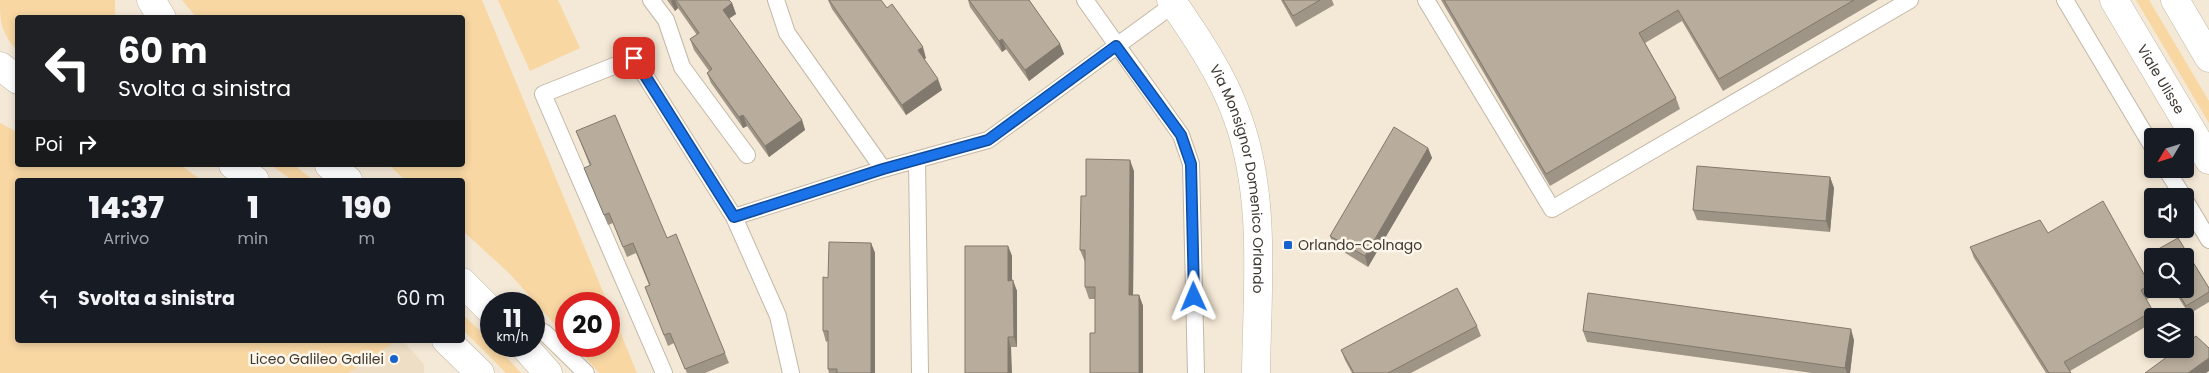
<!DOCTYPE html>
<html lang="it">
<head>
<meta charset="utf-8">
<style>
  body { margin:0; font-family:Poppins,sans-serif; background:#242831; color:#f1f3f6; height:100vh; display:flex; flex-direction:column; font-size:19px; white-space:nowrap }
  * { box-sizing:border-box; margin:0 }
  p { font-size:16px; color:#9ea1a6 }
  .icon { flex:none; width:28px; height:28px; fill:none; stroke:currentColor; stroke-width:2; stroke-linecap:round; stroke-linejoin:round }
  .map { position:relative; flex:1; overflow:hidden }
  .drawer { position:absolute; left:15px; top:178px; width:450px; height:165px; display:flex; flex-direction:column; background:#171b24; border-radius:5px; box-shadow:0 2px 8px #0003 }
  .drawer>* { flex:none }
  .hud { position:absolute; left:15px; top:15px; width:450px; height:152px; border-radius:5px; box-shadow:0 2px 8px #0003; background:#202124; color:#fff; overflow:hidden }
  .needle { width:32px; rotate:232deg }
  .controls { position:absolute; left:2144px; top:128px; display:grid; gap:10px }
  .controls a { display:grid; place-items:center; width:50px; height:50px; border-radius:5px; background:#171b24; box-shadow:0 2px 8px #0003; font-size:25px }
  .speed { position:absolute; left:480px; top:292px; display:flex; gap:10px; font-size:25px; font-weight:700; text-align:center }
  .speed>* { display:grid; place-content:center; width:65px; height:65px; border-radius:50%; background:#171b24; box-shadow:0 2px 8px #0003; line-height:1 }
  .speed small { font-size:12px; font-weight:400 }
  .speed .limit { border:8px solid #d22; background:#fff; color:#111 }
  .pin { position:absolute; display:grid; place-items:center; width:42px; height:42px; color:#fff; margin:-21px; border-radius:10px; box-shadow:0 2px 8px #0006 }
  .me { position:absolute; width:55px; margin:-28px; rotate:359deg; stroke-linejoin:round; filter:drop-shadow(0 0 4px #0008) }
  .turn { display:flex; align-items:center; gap:18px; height:105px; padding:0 20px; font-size:22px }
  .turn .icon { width:65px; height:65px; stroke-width:2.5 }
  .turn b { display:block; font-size:35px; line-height:42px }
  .then { display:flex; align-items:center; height:48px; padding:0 20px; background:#0003; gap:10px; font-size:19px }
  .eta { display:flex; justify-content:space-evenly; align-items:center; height:85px; text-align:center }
  .eta b { font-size:30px; font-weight:800; line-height:35px }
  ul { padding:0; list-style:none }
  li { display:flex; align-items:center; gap:15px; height:70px; padding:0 20px }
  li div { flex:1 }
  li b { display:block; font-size:19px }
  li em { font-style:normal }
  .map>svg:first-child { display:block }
</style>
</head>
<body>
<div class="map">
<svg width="2209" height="373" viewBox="0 0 2209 373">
  <rect width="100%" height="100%" fill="#f4e8d6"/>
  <path fill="#eddec5" d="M398,340H402L415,354L424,365V373H348Z"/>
  <path fill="#f8d7a3" d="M0,0H115V17L18,18L17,51C2,32 0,25 0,0Z
    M182,0H482L608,304H566V337L510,274L463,231L462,180H405L389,165H462V18L196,17Z
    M498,0H558L580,48L530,71Z
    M2136,0H2149L2209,101V123Z
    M0,123L17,132L18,165H181L201,180H18V340H398L348,373H0Z
    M271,165H294L313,180H292Z
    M609,305L637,373H599L575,346H609Z
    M462,314L491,341V346H496L521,373H506L463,330Z"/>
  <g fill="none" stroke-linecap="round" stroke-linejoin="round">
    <defs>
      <path id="service" d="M651,0L666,20L682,67L747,155
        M776,0L787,33L883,169
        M1085,0L1181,135L1191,164L1196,373
        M1426,0L1552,209L1910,0
        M2065,0L2152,146
        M917,160L920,373
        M2166,169L2183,196
        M2185,200L2209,240
        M534,327L545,333L586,373
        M664,373L543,94L634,58L734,217
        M791,373L778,316L734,217L883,169L988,140L1174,4"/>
      <g id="secondary">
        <path d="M151,0L162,18"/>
        <path id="s1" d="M1171,0C1196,36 1222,74 1237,116C1267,197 1257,288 1256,373"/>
        <path d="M0,66L18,80"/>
        <path d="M233,165L255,180"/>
        <path d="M329,165L348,180"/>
        <path d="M462,282L491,311"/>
        <path d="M446,340L480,373"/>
        <path d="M524,346L548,373"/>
      </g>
      <g id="primary">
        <path id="s2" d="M2114,0L2209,160"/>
        <path d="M2175,0L2209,58"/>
      </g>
    </defs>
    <use href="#service" stroke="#c3b8a7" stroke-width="18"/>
    <use href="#secondary" stroke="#c3b8a7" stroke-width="29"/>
    <use href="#primary" stroke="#c3b8a7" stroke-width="29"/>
    <use href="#service" stroke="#fff" stroke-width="16"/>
    <use href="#secondary" stroke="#fff" stroke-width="28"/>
    <use href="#primary" stroke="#fff" stroke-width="28"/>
  </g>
  <path fill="#9e9586" d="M667,0H729L732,3L736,14L729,19L802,120L805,130L769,157L747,126L743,128L711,83L707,73L709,71L694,50L690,39L697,35L678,8L675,11Z
    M828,0L887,8L926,58L924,59L942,90L906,115L832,9Z
    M968,0H1029L1060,44L1064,54L1029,81L1006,49L1002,52L970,7Z
    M1281,0H1332L1334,5L1296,27Z
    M1441,0H1878L1723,91L1682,21L1645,43L1676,98L1680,109L1550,186Z
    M576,131L667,238L725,353L729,363L705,373H687L674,343L668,346L645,287L649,285L636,253L627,257L613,223L608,225L584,168L590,166Z
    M1428,148L1432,158L1368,267L1334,246L1330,236Z
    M1134,171L1133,295H1139L1143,306V373H1090L1095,333V299H1089L1085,287V262L1080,250Z
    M1830,177L1834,188L1830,232L1697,220L1693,210Z
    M2048,233L2150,285L2154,295L2146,300L2153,311L2155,316H2152V323L2070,371L2071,373H2046L1974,258L1970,247Z
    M2178,238L2209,288V302L2189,314L2173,289H2185V256H2155L2153,252Z
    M871,243L875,253V373H829L828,369V341L826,342L823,331L828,278Z
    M965,246H1008L1012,256V280L1017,291V347H1011Z
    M1477,326L1481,336L1411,373H1352L1345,360L1341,350Z
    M1583,331L1854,340L1850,373H1812L1587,342Z"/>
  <path fill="#81796d" d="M672,0H675L678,8L675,11L671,1Z
    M732,3L736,14L726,20L723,10Z
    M1002,39L1006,49L1002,52L999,41Z
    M1060,44L1064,54L1029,81L1025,70Z
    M923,47L926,58L922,61L918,50Z
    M938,79L942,90L906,115L902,105Z
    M743,115L747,126L743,128L739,117Z
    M802,120L805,130L769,157L765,146Z
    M1428,148L1432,158L1368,267L1365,256Z
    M1130,160L1134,171L1133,306L1129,295Z
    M1830,177L1834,188L1830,232L1826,221Z
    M871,243L875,253V373H871Z
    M1008,246L1012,256V291L1008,281Z
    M1013,280L1017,291V347L1014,337Z
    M1139,295L1143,306V373H1139Z
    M1851,329L1854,340L1850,373H1847L1845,368Z
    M1008,337L1011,347L1012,373H1008Z
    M2209,358V371L2206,373H2188Z"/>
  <path fill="#b8ad9c" stroke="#81796d" d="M676,0H729L732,3L723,10L802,120L765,146L743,115L739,117L707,73L712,69L690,39L699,33Z
    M829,0H881L887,8L892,4L923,47L918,50L938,79L902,105Z
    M969,0H1029L1060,44L1025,70L1002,39L999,41Z
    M1283,0H1320L1293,16Z
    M1444,0H1854L1719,79L1678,10L1639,33L1676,98L1546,174Z
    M615,115L667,238L676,234L725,353L685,369L670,333L664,335L645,287L650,285L633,243L623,247L609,213L604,215L584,168L591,165L576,131Z
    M1394,127L1428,148L1365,256L1330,236Z
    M1086,159L1130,160L1129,295H1139V373H1090V333H1095V287H1085V250H1080L1081,196H1086Z
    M1697,166L1830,177L1826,221L1693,210Z
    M2103,201L2150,285L2141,290L2153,311L2064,362L2071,373H2049L1970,247L2040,220L2048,233Z
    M2178,238L2209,288V292L2186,306L2176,289H2185V256H2156L2153,252Z
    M829,242L871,243V373H837V369H828V331H823V277L828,278Z
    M965,246H1008V281L1013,280L1014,337H1008V373H965Z
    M1457,288L1477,326L1388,373H1354L1341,350Z
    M1588,293L1851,329L1845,368L1583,331Z
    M2196,336L2209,348V358L2188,373H2145L2178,349H2185V344Z"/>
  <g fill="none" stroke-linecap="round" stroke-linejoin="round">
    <defs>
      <path id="route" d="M634,58L734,217L883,169L988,140L1116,46L1181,135L1191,164L1194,297"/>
    </defs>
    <use href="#route" stroke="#114b97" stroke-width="12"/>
    <use href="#route" stroke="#1a73e8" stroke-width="9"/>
  </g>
  <g fill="#1762cc" stroke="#fdf6eb" stroke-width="2">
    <rect x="1283" y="240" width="10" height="10" rx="2.5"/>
    <circle cx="394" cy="359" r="5"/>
  </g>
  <g text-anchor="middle" stroke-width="5" stroke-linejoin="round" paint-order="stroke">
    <g font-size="14" fill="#3d3831" stroke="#fdf6eb">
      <text dy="5" stroke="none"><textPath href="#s2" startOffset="92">Viale Ulisse</textPath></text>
      <text dy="5" stroke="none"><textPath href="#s1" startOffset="196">Via Monsignor Domenico Orlando</textPath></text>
    </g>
    <g font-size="14" fill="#3d3831" stroke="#fdf6eb" text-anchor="start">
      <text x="1298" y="250">Orlando-Colnago</text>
      <text x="384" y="364" text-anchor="end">Liceo Galileo Galilei</text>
    </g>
  </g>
</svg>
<div class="controls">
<a><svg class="needle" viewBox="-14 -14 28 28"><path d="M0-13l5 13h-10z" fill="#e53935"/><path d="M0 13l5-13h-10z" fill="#9ea1a6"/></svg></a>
<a><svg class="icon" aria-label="sound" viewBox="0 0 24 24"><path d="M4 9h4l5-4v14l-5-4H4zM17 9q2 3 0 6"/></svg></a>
<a><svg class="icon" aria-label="search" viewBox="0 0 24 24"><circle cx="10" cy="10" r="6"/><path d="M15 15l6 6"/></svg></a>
<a><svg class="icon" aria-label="layers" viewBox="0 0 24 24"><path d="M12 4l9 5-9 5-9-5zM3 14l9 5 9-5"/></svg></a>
</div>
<div class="speed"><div>11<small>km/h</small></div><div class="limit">20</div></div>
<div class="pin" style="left:634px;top:58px;background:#d93025"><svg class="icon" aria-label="arrive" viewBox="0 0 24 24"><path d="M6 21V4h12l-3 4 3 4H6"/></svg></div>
<svg class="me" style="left:1194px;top:297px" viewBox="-20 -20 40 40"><path d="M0-17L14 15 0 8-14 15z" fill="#1a73e8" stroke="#fff" stroke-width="4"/></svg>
<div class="hud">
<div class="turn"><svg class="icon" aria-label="left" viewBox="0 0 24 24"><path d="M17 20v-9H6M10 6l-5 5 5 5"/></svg><div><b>60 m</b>Svolta a sinistra</div></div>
<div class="then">Poi<svg class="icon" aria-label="right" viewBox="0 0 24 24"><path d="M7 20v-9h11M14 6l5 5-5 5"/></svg></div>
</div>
<section class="drawer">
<div class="eta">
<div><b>14:37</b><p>Arrivo</p></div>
<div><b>1</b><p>min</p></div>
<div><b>190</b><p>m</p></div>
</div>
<ul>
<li><svg class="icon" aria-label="left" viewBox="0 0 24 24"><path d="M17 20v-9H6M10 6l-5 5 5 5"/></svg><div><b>Svolta a sinistra</b></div><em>60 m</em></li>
</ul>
</section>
</div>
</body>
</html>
